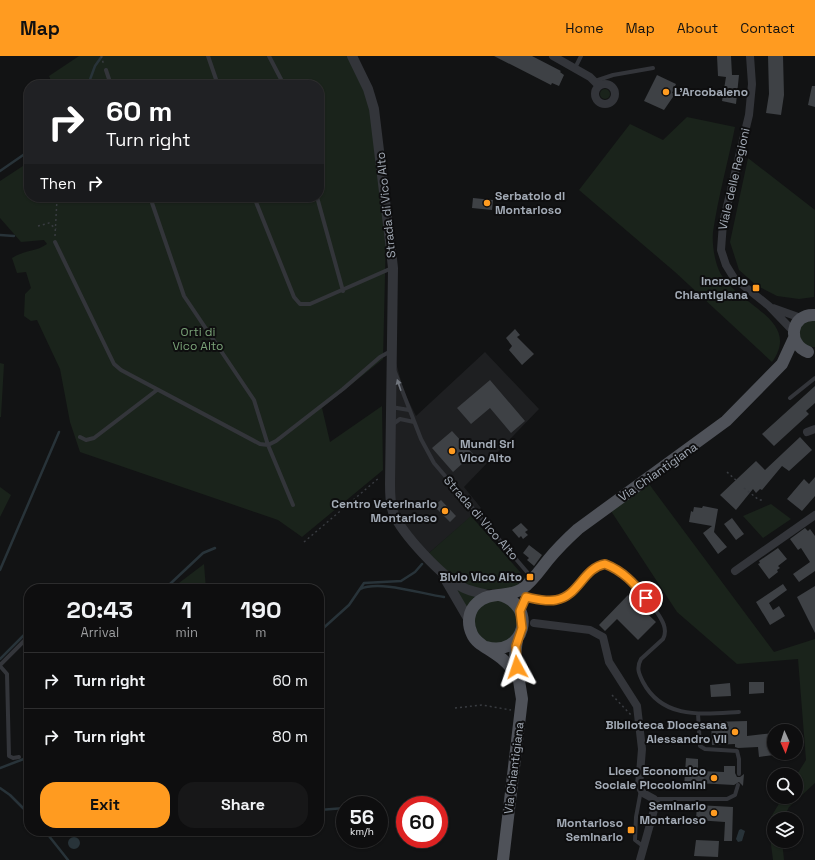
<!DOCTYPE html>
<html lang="en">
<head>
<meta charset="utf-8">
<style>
  body { margin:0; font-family:"Space Grotesk",sans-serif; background:#171718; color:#f1f3f6; height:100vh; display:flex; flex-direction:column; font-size:15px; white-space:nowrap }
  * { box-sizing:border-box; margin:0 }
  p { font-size:13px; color:#9b9c9e }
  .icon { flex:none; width:22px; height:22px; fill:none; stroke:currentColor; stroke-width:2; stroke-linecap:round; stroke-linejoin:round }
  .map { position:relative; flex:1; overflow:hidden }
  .details { position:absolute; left:24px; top:528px; width:300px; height:252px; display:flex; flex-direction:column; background:#0e0e0f; border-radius:16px; box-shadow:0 1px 3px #0004,0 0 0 1px #2e2e2f }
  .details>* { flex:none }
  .top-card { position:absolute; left:24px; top:24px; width:300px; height:122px; border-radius:16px; box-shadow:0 1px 3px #0004,0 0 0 1px #2e2e2f; background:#202124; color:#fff; overflow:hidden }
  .needle { width:26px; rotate:177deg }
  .buttons { position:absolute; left:767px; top:668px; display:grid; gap:8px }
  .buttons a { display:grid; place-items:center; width:36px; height:36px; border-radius:50%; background:#0e0e0f; box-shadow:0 1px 3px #0004,0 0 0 1px #2e2e2f; font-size:20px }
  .speed { position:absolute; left:336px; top:740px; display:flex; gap:8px; font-size:20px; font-weight:700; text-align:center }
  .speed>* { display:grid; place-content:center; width:52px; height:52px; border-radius:50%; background:#0e0e0f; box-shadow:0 1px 3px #0004,0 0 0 1px #2e2e2f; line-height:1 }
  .speed small { font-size:10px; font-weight:400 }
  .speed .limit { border:6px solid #d22; background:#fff; color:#111 }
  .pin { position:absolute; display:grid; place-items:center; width:34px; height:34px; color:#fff; margin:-17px; border:2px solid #fff; border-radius:50%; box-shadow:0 1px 4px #0007 }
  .me { position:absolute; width:44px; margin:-22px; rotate:355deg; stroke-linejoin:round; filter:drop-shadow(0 0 3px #0008) }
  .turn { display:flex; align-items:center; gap:14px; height:84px; padding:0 16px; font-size:18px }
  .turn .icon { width:52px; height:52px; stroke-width:2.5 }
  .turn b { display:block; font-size:28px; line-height:34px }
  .then { display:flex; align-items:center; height:38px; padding:0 16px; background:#0003; gap:8px; font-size:15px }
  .eta { display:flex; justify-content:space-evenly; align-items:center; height:68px; text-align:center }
  .eta b { font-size:24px; font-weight:700; line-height:28px }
  .primary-button { display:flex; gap:8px; margin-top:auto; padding:8px 16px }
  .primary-button a { flex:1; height:46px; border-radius:16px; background:#ff9b20; color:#111; font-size:16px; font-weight:700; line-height:46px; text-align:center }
  .primary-button a+a { background:#171718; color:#f1f3f6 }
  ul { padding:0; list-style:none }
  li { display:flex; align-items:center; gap:12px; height:56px; padding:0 16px; border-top:1px solid #2e2e2f }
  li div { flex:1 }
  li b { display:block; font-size:15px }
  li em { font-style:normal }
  header { display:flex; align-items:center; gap:24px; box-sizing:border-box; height:56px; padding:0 20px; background:#ff9b20; color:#111 }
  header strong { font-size:19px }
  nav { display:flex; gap:22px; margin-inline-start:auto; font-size:14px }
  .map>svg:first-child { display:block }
</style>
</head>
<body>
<header>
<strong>Map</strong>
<nav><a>Home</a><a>Map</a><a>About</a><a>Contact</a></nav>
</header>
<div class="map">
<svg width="815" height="804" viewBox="0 0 815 804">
  <rect width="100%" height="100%" fill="#121314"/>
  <path fill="#1e1f21" d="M485,296L539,353L464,431L481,452L429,497L406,471L399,459L395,444V303L404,336L416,360Z"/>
  <path fill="#1a231b" d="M79,0H348L363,30L370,54L386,178L383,303L322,352L330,386L382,350L383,414L302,481L278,464L80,396L70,366L60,313L37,264L31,265L24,260L25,238L31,232L26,216L17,217L12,202C24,194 36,196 47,188L44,184L21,186L0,162V125L29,106V141H319V29H53L49,20Z
    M600 38a5 5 0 1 1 10 0a5 5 0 1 1-10 0Z
    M687,61L735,71C728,106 718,141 713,176C712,187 714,201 718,212C731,248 804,262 772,306L675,216L579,134L630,68L663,84Z
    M748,102L815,154L814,241L799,243L777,240L756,229L739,214L730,186Z
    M815,262V291H809L801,286L799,272L801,268Z
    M0,307L4,308L1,361H0Z
    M649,428L774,596L815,583V727L789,751L783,763H774V785H782L784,804H773L768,766L783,741H796V720L806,704L798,603L737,608L677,556L611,455Z
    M0,431L11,439L0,461Z
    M771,448L791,463L763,482L743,460Z
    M471,460L527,524L514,532L478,534L452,521L429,497Z
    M204,508L206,533H171Z
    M453,527L477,540L466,554Z
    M474 566a22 22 0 1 1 44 0a22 22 0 1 1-44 0Z"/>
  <path fill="#283339" d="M741,773L745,775L742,785L738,786L736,783L739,774Z
    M68 787a6 6 0 1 1 12 0a6 6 0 1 1-12 0Z"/>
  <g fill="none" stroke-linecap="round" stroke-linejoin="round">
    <path stroke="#283339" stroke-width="2.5" d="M88,29L95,10L102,0
      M0,115L29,95
      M0,179L14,180
      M0,514L59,376
      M160,533L170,528L203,497L215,492
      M360,533C380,524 422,538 444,541
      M319,576L349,549L364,527L401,525L415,516L422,508
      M0,603L29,574
      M0,712L29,701
      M0,732L10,739L29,758
      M319,754L345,752
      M45,775L68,804
      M54,775H57"/>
  </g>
  <path fill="#3e4145" d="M494,0H532L561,15L560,16L564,19L559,30L552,27L551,29Z
    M717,0H731L732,19H739L736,48L722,45L726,21L718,20Z
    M768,0H783L784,39L781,59L766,57L769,38Z
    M657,19L676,28L672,37L675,38L664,54L644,45Z
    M812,30H815V51L808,49Z
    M473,142L493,144L492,154L472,152Z
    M515,273L520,279L517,281L534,298L522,309L509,294L512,290L506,282Z
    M490,324L525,365L511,377L490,352L471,368L457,352Z
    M815,330V347L806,355L809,358L774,390L762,378Z
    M452,375L473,398L453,416L432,392Z
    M800,381L812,394L789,415L782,410L762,434L760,433L756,437L753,433L736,454L720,439L756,405L765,414Z
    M815,421V440L802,455L787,443L804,423L809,428Z
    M441,444L456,460L450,466L434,450Z
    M703,450L718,453L714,476L727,491L718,498L703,477L712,470L689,466L691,455L693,456L694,451L702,452Z
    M732,462L744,478L736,484L724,468Z
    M521,467L528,474L525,476L528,479L523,483L521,480L519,482L512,474Z
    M805,472L808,475L810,473L815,480V515L799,526L793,518L810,506L801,492L798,494L790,483Z
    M529,489L542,499L534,510L527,504L529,502L523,497Z
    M778,492L787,503L778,510L780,512L777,514L778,516L769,523L758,508L760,507L759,505Z
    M783,528L787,534L769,547L773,554L779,550L785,560L770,569L756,546Z
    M815,530V577L797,541Z
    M628,539L656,566L638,584L617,563L605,575L599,569Z
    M749,626H764V637L749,638Z
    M730,627L731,640L711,641L710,629Z
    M747,665V680L774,677V699L759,701L758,691L738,692L735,691V688L712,689L711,666Z
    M686,702L698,703V715L724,716V710H735V717L737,721H740L744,718L743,730L739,726L734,729L697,727L696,733L684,732Z
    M697,749L733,751L732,785H724L725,766L696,764Z
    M696,784L719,785L718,801L694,800Z"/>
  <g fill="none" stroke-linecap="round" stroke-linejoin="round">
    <path stroke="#393c41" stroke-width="1.5" stroke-dasharray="2 3" stroke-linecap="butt" d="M101,0L104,9
      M38,170L49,167L56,173
      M55,180L57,143
      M727,416L737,425
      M744,432L759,444H764
      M304,486L380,421
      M612,639L631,659
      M455,652L482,649L511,654"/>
    <path stroke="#33353a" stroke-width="4" d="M208,0L218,29
      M269,0L284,29
      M575,12L581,0
      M106,14L111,29
      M595,25L613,19L653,12
      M150,141L184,240L254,344L268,389L293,449
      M254,141L294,241L300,248H310L392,212
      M317,141L343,235
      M55,186L114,308L121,314L260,388L268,389L276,385L343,333L380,301L391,295
      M395,316L421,383L434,407L527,516
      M790,342L815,322
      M391,351L409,354
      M393,368L400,363L414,366
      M80,381L86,384L94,382L157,334
      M167,533L172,530V533
      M526,541C536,543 548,546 559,543C574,538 581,525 591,515C612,493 643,537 654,552C660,561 669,572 663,583L641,603C636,612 639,618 643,626C663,664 703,658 739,656
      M0,609L29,580
      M0,610L7,618L9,700L13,702L19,701
      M698,658L700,690L705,693L737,695L739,703V718
      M641,734L636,761L635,784L644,791
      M654,743H727L735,739L738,729"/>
    <path stroke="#33353a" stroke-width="8" d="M553,0L590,21L599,30
      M750,0L752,28L749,59L723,167L721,194L726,209L734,222L769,250L794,276
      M595 38a10 10 0 1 1 20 0a10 10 0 1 1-20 0Z
      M773,252L801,262
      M807,376L815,373
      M735,515L815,459
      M534,567L590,574L603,581L609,606L637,650L642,693L639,730L643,737L654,743L656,747L640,804"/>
    <path stroke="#33353a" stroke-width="10" d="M352,0L368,33L374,53L391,194L393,212L390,428C390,437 390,447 393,456C401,477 443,522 464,532C472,536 482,537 491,540
      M444,521L469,564"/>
    <path stroke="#4f5259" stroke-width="12" d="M808,296C786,288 791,257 815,259
      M486,591C524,602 539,549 499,539
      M518,621C512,612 506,605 497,599C488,592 476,588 472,578C467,568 468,555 477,547C489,535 508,542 522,533C533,525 540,514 548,504C557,493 567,483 578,473L726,365L782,308L794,282
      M503,804L522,643L515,600L517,583"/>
  </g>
  <defs><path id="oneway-solid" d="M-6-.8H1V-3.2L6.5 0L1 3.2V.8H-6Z"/></defs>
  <use fill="#71767e" href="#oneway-solid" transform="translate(399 329) rotate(-109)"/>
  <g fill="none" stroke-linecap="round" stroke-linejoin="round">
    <defs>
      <path id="route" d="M517,611L516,590L522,572L520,555L526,541C536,543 546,546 556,544C579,540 583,512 605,508C623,515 634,527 646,542"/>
    </defs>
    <use href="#route" stroke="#a66515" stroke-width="10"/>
    <use href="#route" stroke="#ff9b20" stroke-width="7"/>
  </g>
  <g fill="#ff9b20" stroke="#0e0e0f" stroke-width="1.5">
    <circle cx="666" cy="36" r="4"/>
    <circle cx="487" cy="147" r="4"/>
    <rect x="752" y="228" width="8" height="8" rx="2"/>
    <circle cx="452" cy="395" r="4"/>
    <circle cx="445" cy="455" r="4"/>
    <rect x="526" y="517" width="8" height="8" rx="2"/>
    <circle cx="735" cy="676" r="4"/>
    <circle cx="714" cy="722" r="4"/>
    <circle cx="714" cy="757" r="4"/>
    <rect x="627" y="770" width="8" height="8" rx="2"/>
  </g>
  <g text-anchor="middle" stroke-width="4" stroke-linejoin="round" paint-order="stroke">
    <g font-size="12" font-weight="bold" fill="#a3abb6" stroke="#0e0e0f" text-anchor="end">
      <text x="674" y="40" text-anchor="start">L'Arcobaleno</text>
      <text x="495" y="144" text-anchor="start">Serbatoio di<tspan x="495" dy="14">Montarioso</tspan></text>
      <text x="748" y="229">Incrocio<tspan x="748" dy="14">Chiantigiana</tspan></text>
      <text x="460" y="392" text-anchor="start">Mundi Srl<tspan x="460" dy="14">Vico Alto</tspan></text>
      <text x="437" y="452">Centro Veterinario<tspan x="437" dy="14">Montarioso</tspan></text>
      <text x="522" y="525">Bivio Vico Alto</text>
      <text x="727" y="673">Biblioteca Diocesana<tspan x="727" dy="14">Alessandro VII</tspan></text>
      <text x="706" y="719">Liceo Economico<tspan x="706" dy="14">Sociale Piccolomini</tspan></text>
      <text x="706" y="754">Seminario<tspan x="706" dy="14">Montarioso</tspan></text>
      <text x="623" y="771">Montarioso<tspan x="623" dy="14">Seminario</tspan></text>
    </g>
    <g font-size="12" fill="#a3abb6" stroke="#0e0e0f">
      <text transform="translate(734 123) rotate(-77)" y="4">Viale delle Regioni</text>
      <text transform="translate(386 149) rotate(-96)" y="4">Strada di Vico Alto</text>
      <text transform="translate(658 416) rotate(-35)" y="4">Via Chiantigiana</text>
      <text transform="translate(481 462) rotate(49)" y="4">Strada di Vico Alto</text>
      <text transform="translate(514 712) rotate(-83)" y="4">Via Chiantigiana</text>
    </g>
    <g font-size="12" fill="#7aa378" stroke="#0e0e0f">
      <text x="198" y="280">Orti di<tspan x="198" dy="14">Vico Alto</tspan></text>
    </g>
  </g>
</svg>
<div class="buttons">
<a><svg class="needle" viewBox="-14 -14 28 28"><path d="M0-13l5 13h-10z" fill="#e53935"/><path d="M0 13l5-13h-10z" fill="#9b9c9e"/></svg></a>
<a><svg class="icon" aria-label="search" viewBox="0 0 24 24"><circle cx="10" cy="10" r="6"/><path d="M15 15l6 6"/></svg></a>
<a><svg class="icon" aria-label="layers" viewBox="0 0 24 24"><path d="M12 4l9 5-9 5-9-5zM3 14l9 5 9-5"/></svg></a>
</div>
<div class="speed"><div>56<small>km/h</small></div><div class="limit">60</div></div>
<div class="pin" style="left:646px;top:542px;background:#d93025"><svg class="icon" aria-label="arrive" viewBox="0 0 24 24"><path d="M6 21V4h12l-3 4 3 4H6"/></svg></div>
<svg class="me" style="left:517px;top:611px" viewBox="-20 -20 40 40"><path d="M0-17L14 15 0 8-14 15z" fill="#ff9b20" stroke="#fff" stroke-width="4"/></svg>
<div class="top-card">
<div class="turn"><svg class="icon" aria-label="right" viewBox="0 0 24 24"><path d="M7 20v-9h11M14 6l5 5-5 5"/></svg><div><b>60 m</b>Turn right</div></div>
<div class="then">Then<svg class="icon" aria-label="right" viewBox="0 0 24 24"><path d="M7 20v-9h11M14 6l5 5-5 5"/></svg></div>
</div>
<section class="details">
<div class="eta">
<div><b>20:43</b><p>Arrival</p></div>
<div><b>1</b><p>min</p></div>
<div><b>190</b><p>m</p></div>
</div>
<ul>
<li><svg class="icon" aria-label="right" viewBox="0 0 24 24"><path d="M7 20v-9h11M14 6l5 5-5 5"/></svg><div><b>Turn right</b></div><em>60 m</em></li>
<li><svg class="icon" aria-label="right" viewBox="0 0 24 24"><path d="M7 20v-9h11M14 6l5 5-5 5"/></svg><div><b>Turn right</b></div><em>80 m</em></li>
</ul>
<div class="primary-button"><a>Exit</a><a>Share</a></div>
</section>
</div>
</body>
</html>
